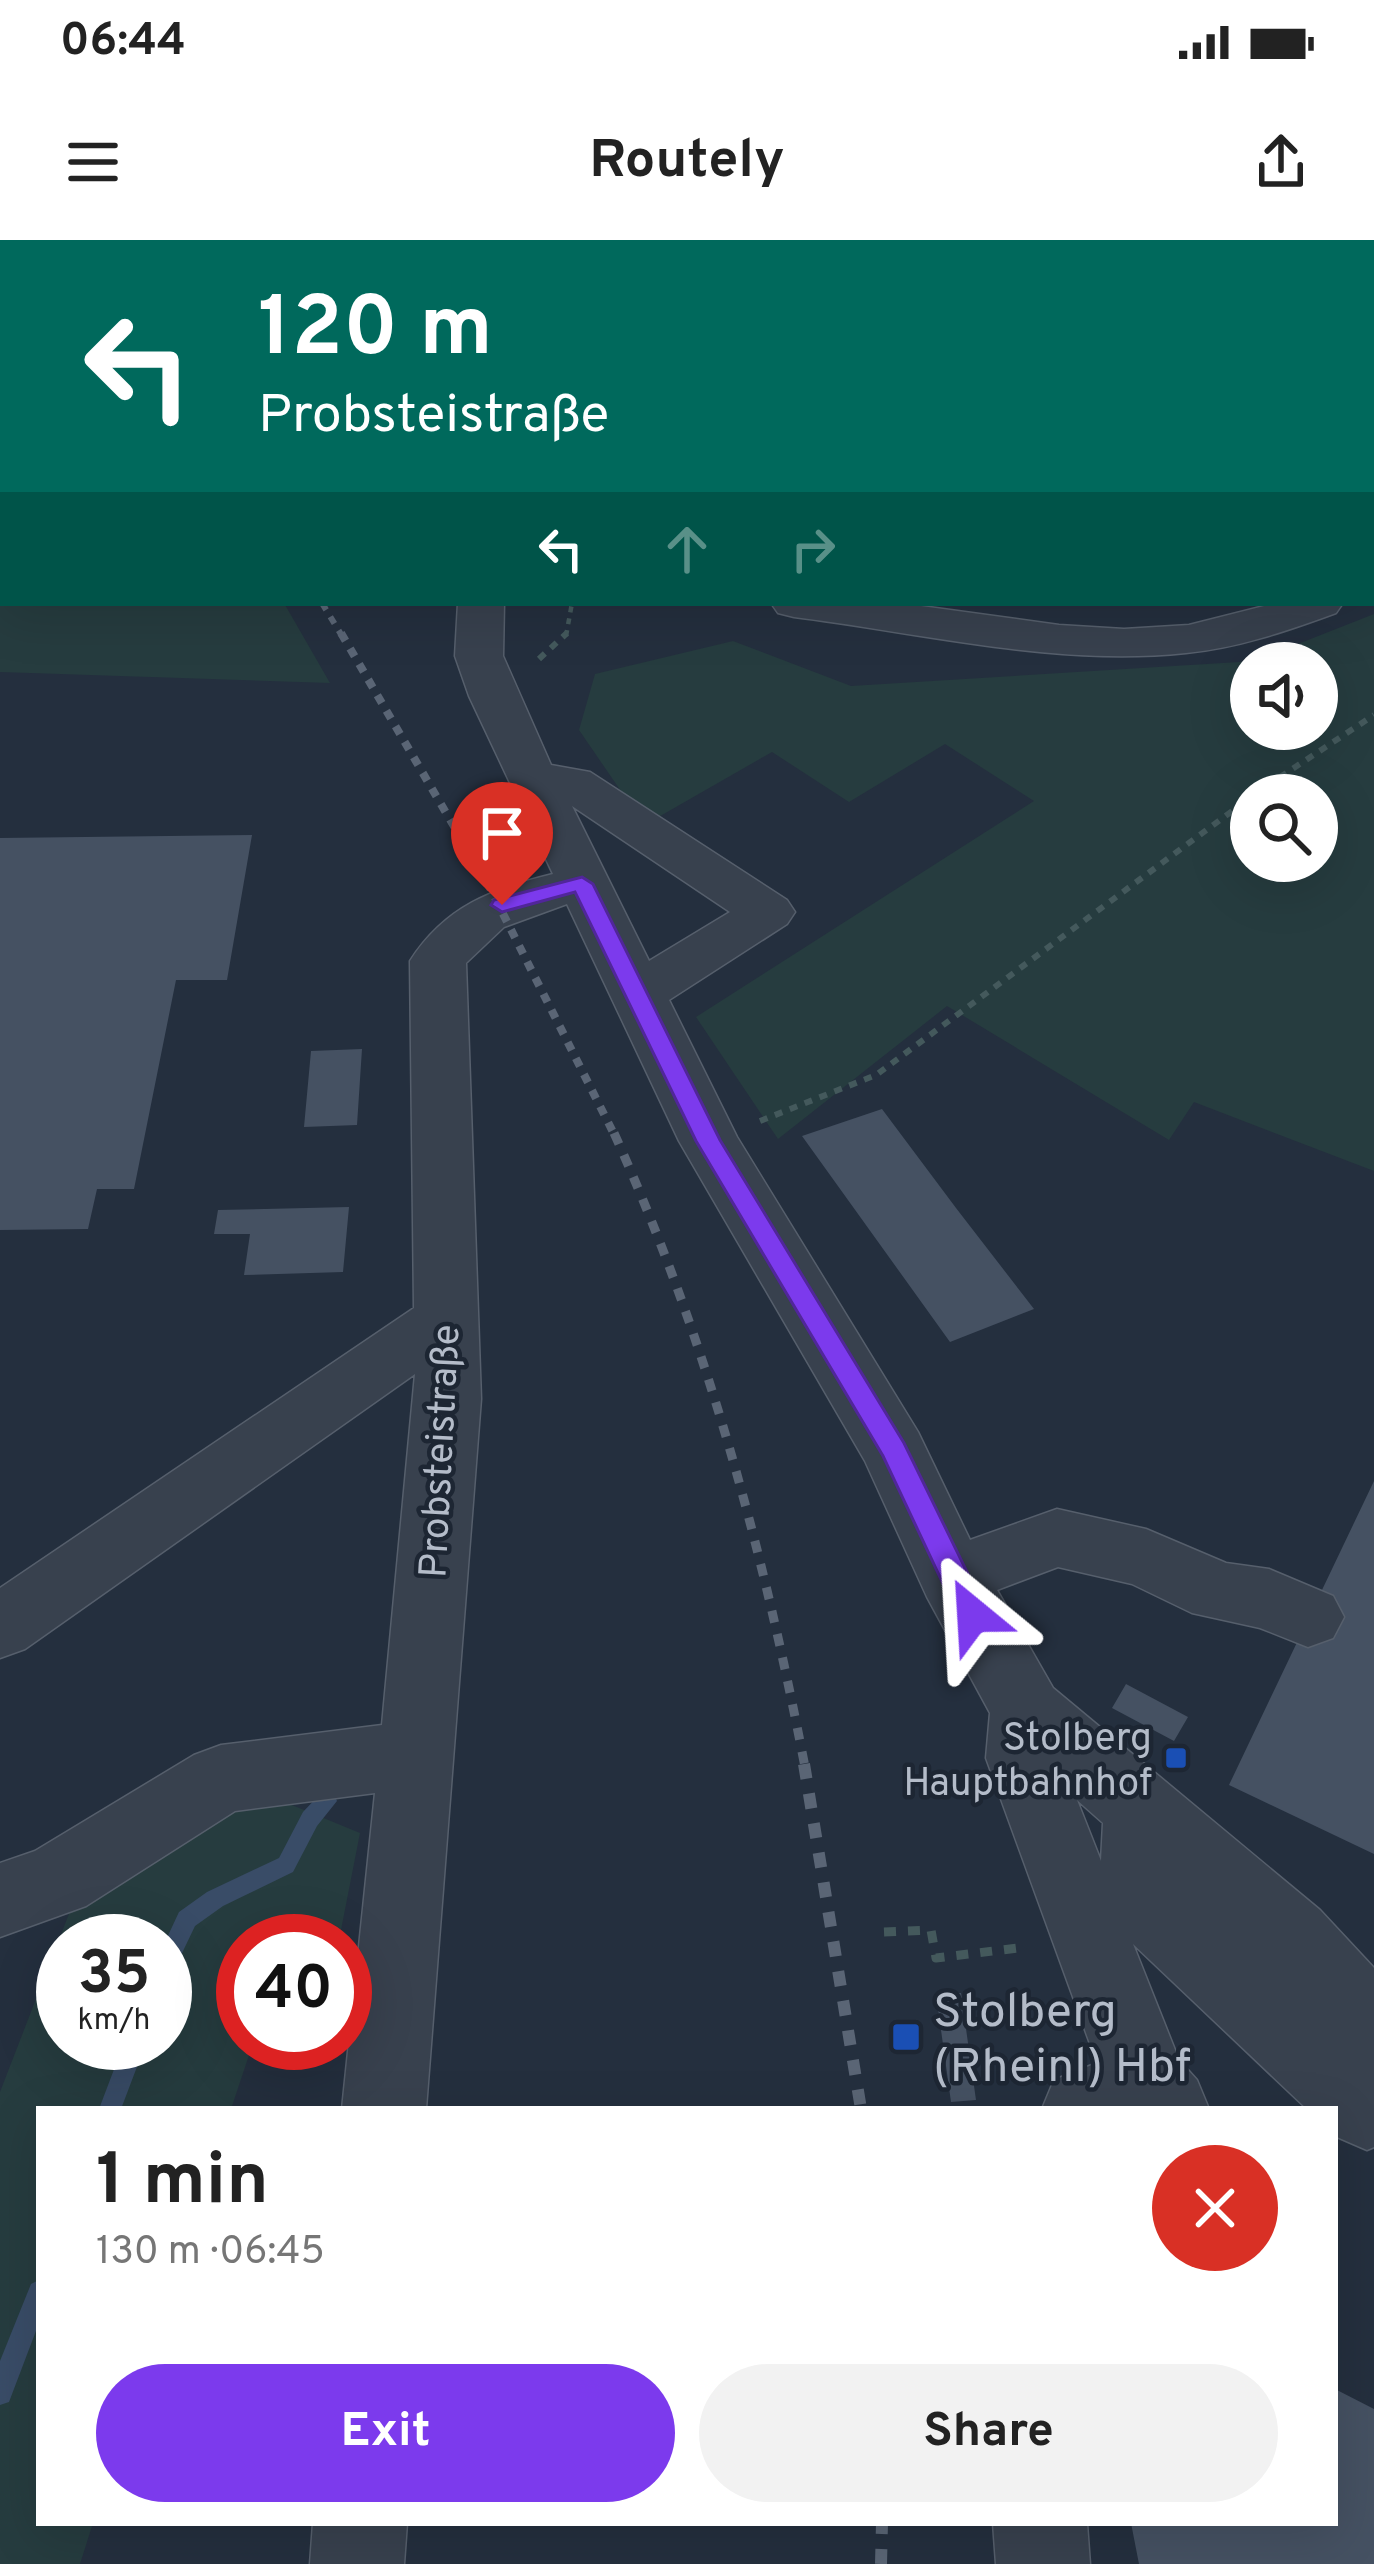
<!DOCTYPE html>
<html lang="en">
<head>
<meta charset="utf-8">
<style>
  body { margin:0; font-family:Overpass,sans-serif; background:#f2f2f2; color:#222; height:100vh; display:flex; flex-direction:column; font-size:45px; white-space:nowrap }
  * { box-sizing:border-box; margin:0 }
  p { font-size:39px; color:#767676 }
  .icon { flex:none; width:66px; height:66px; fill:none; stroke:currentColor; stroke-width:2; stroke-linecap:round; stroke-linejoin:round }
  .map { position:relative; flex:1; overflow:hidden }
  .panel { position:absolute; left:36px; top:1866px; width:1302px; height:420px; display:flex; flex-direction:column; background:#fff; border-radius:0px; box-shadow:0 12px 48px #0002 }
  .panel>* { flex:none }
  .banner { position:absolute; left:0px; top:0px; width:1374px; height:366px; box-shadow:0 12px 48px #0002; background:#00695c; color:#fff; overflow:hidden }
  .tools { position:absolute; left:1230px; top:402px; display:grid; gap:24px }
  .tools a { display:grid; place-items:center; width:108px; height:108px; border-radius:50%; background:#fff; box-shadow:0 12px 48px #0002; font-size:60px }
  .speed { position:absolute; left:36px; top:1674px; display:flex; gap:24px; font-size:60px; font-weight:700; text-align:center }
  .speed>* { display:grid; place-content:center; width:156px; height:156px; border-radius:50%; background:#fff; box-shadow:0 12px 48px #0002; line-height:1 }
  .speed small { font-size:30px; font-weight:400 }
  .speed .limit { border:18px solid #d22; background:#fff; color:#111 }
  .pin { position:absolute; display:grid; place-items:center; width:102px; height:102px; color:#fff; margin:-123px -51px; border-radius:50% 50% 50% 0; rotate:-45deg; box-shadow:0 0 12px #0007 }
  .pin .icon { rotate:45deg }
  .me { position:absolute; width:132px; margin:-66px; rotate:333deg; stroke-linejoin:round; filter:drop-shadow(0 0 9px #0008) }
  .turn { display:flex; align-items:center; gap:42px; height:252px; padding:0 60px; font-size:54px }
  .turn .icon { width:156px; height:156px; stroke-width:2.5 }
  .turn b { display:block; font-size:84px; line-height:102px }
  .lanes { display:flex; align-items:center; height:114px; padding:0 60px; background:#0003; justify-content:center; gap:60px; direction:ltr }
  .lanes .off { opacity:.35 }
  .round { display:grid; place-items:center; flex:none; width:126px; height:126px; border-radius:63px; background:#f2f2f2 }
  .headline { display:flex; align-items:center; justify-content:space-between; height:204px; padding:0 60px }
  h1 { font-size:72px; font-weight:700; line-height:90px }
  .button { display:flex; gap:24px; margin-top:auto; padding:24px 60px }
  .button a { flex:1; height:138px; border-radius:72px; background:#7c3aed; color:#fff; font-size:48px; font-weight:700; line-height:138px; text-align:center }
  .button a+a { background:#f2f2f2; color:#222 }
  .status { display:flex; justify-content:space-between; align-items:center; height:84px; padding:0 60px; background:#fff; direction:ltr }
  .status svg { height:33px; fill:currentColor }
  header { display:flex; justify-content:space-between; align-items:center; height:156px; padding:0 60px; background:#fff; font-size:54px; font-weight:700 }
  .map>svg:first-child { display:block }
</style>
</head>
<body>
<div class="status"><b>06:44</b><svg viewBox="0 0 49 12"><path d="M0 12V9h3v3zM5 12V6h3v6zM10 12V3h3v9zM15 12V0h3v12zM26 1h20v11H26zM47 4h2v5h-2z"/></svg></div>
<header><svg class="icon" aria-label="menu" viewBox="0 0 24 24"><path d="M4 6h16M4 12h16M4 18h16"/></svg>Routely<svg class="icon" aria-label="share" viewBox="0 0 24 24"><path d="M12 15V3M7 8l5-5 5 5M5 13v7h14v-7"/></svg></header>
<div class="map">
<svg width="1374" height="2324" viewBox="0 0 1374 2324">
  <rect width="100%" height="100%" fill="#242f3e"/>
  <path fill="#263c3f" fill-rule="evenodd" d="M0,0L80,3H3V363H284L330,443L0,432Z
    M1374,374V931L1194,862L1169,900L947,766L778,899L696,777L1034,561L945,504L849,562L772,512L655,579L625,557L579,490L595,434L733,401L851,446L1255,421ZM1251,423H1317V489H1251ZM1251,555H1317V621H1251Z
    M265,1554L360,1593L341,1690L329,1701H243V1803H253L231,1869H39V2283H93L80,2324H0V1852L72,1666ZM63,1701H165V1803H63Z"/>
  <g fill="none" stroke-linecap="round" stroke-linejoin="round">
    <path fill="#394c67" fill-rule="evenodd" d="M327,1552L334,1554L337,1561L317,1586L293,1632L223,1666L195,1686L173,1732L165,1735V1702L179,1672L207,1652L279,1618L303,1572L320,1554Z
      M124,1803H146L121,1869H99Z
      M39,2040V2083L9,2162L0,2165V2121L31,2044Z"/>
  </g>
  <path fill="#455162" d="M252,595L227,740H176L134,949H97L88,989L0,990V598Z
    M362,809L357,885L304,887L311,811Z
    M882,869L956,968L1034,1069L950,1102L802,896Z
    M349,967L343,1032L244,1035L250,994H214L218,970Z
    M1374,1241V1614L1229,1545Z
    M1126,1444L1188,1477L1174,1501L1112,1468Z
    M961,1753L976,1860L951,1862L936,1754Z
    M1335,2149L1374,2169V2324H1139L1131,2283H1335Z"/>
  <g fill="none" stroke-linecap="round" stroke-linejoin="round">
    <defs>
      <path id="minor" d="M505,0H543L504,3Z
        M791,0H829L830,3H792Z
        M1061,0H1104L1106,3H1064Z
        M1371,50L1374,51V75L1371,74Z
        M1374,323V352L1371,353V324Z
        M458,363H504L503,416L551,525L590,532L787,660L795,672L787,684L669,760L737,897L918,1192L970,1300L1057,1269L1146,1289L1226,1323L1269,1329L1333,1356L1344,1377L1333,1398L1308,1407L1260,1388L1192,1373L1132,1344L1058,1327L997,1350L1053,1448L1320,1670L1374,1728V1907L1367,1910L1337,1897L1335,1869H1307L1133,1704L1179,1820L1197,1840L1209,1869H1042L1054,1840L1097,1823L986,1518L990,1473L927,1357L865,1221L679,901L567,664L504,687L466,723L481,1159L426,1869H342L375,1553L235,1571L86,1666L0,1697V1623L35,1611L194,1515L221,1505L382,1485L415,1134L25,1409L0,1418V1348L414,1068L410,721C445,666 492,649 553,634L469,456L455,416ZM572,566L730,672L649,721ZM1077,1560L1103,1583L1101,1621Z
        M771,363H899L1059,385L1124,389L1189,385L1276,363H1343L1336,373C1287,391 1238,408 1186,413C1055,427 923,393 794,377L778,373Z
        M313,2283H407L404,2324H310Z
        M993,2283H1087L1090,2324H996Z"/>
    </defs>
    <use href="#minor" stroke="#565f6c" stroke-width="3"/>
    <path stroke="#44595c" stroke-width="4.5" stroke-dasharray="6 6" stroke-linecap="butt" d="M566,396L572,363"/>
    <path stroke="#44595c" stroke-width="6" stroke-dasharray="8 8" stroke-linecap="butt" d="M539,419L567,393
      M1253,555L1374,475
      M760,881L876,835L1251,557"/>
    <path stroke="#44595c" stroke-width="9" stroke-dasharray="12 12" stroke-linecap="butt" d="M884,1692L931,1690L936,1718L1026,1707"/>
    <use href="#minor" fill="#38414e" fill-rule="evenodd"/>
    <path stroke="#5a6575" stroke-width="6" stroke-dasharray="8 8" stroke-linecap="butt" d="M322,363L342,396"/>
    <path stroke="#5a6575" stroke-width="8" stroke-dasharray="9 9" stroke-linecap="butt" d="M341,393L490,648L615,896"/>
    <path stroke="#5a6575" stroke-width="9" stroke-dasharray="12 12" stroke-linecap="butt" d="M614,893C707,1099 762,1305 805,1527"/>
    <path stroke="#5a6575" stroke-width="12" stroke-dasharray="15 15" stroke-linecap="butt" d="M804,1524L861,1869
      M881,2324L882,2283"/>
  </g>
  <path fill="#7c3aed" stroke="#51269a" stroke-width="3" d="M582,637L593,644L720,900L904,1203L988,1375L983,1384L973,1387L962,1384L883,1216L696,901L575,652L502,672L491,665L494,660Z"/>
  <g fill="#1a4fb4" stroke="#1d2633" stroke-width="4.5">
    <rect x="1164" y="1506" width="24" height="24" rx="6"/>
    <rect x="891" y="1782" width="30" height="30" rx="6"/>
  </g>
  <g text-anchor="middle" stroke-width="9" stroke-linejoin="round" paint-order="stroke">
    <g font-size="39" fill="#b4bcc9" stroke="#1d2633">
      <text transform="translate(438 1211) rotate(-87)" y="14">Probsteistraße</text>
    </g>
    <g font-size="39" fill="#b4bcc9" stroke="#1d2633" text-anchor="end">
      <text x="1152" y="1510">Stolberg<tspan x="1152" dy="45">Hauptbahnhof</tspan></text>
    </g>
    <g font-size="48" fill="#b4bcc9" stroke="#1d2633" text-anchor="start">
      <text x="933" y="1786">Stolberg<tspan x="933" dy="55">(Rheinl) Hbf</tspan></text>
    </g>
  </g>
</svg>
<div class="tools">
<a><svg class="icon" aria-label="sound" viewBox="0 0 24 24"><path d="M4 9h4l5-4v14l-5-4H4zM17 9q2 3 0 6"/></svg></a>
<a><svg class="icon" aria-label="search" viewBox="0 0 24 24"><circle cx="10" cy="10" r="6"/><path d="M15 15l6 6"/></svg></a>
</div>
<div class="speed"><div>35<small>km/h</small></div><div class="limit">40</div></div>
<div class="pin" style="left:502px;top:665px;background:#d93025"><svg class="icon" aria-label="arrive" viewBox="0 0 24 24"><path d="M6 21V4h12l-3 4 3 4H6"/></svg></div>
<svg class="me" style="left:973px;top:1375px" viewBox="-20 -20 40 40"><path d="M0-17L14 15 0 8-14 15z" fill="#7c3aed" stroke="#fff" stroke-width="4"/></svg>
<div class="banner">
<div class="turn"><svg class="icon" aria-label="left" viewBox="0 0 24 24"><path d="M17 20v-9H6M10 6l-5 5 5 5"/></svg><div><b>120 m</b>Probsteistraße</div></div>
<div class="lanes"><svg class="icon" aria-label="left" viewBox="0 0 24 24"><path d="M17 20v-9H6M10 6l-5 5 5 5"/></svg><svg class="icon off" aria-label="ahead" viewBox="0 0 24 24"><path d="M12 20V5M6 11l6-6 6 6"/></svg><svg class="icon off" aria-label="right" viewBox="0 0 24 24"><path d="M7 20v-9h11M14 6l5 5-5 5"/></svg></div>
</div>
<section class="panel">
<div class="headline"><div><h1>1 min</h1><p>130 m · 06:45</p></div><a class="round" style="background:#d93025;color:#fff"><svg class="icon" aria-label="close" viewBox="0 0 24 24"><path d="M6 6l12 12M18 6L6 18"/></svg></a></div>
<div class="button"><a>Exit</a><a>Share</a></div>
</section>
</div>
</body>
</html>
